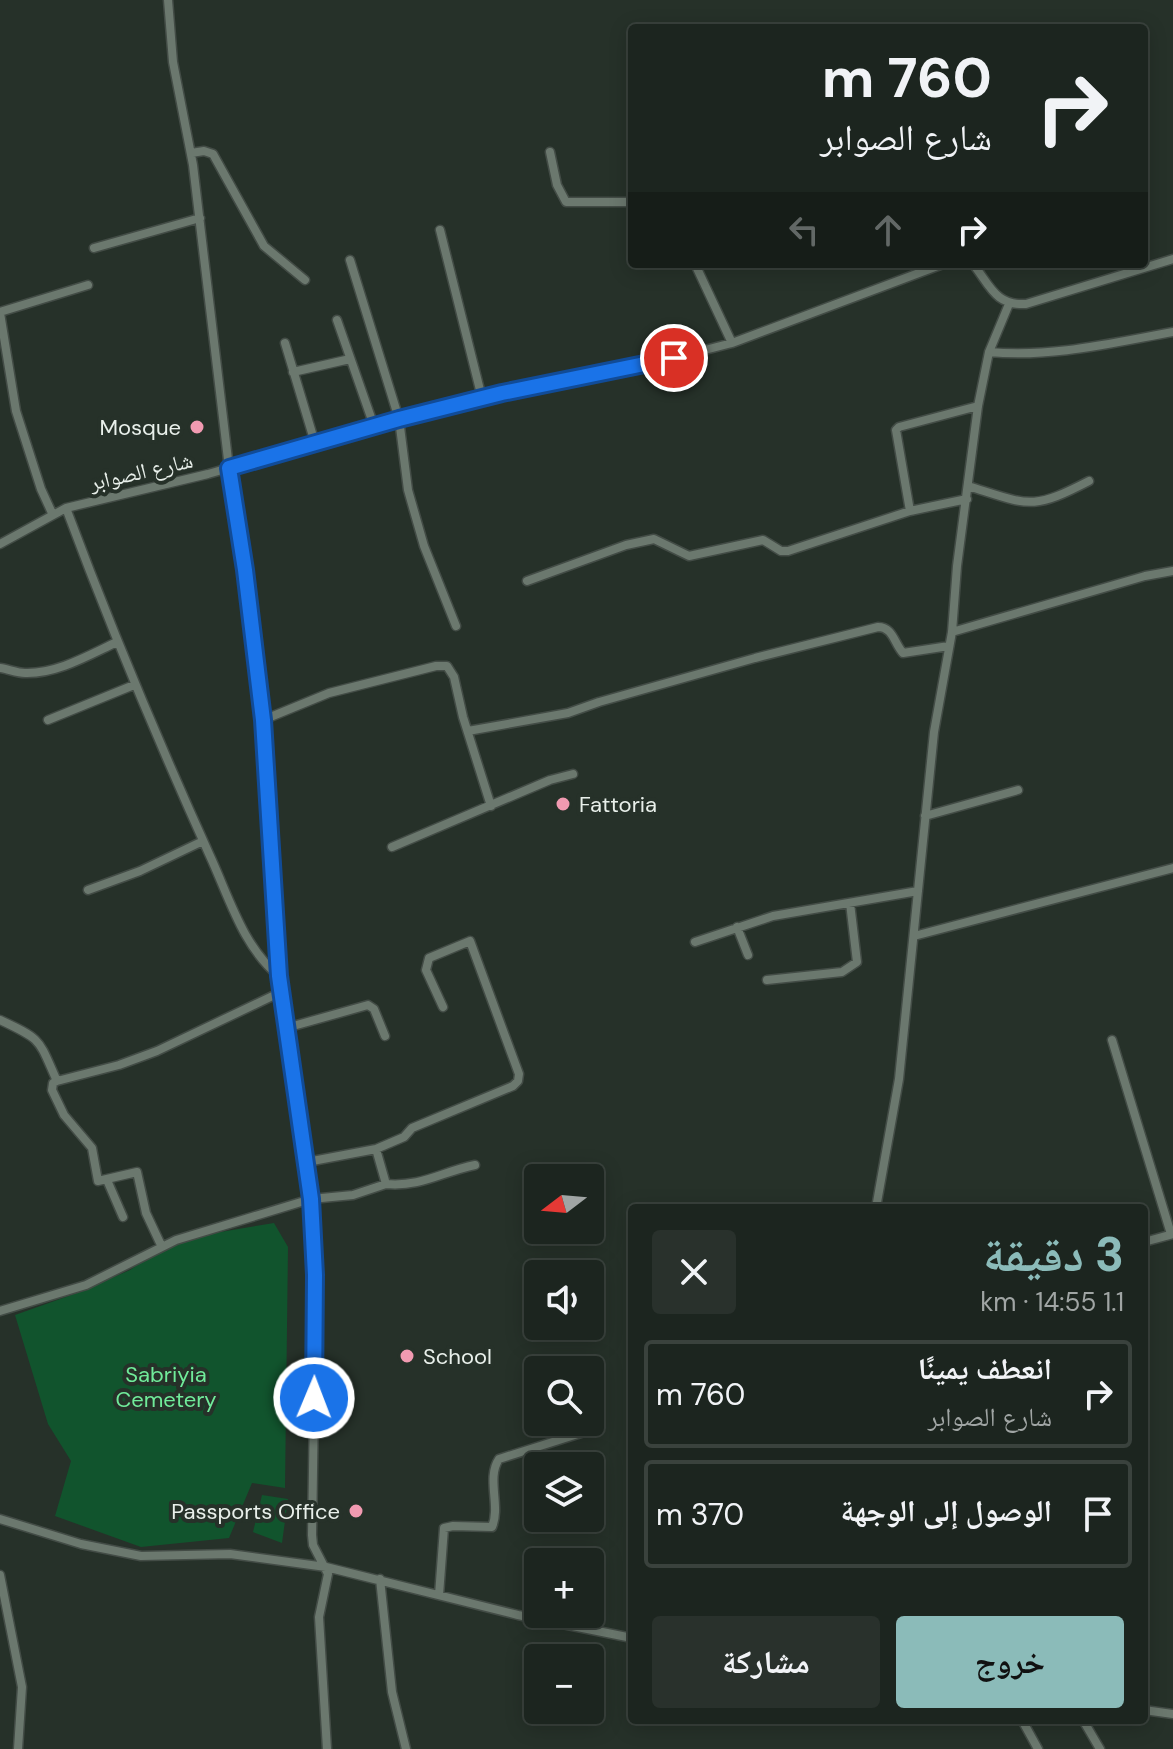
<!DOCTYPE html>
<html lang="ar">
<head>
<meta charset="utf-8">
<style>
  body { margin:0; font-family:"DM Sans","Noto Naskh Arabic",sans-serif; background:#29312c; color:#f1f3f6; direction:rtl; height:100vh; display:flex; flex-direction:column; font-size:30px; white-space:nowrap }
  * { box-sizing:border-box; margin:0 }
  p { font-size:26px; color:#a0a5a4 }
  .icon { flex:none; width:44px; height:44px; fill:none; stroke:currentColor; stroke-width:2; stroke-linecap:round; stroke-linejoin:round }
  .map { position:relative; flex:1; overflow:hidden; direction:ltr }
  .drawer { position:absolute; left:628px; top:1204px; width:520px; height:520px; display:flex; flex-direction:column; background:#1c251f; border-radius:8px; box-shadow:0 4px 20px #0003,0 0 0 2px #3a423d; direction:rtl }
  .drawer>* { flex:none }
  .top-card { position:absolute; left:628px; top:24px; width:520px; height:244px; border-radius:8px; box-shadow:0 4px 20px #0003,0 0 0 2px #3a423d; direction:rtl; background:#1c251f; color:#f1f3f6; overflow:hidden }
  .needle { width:52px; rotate:254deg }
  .controls { position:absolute; left:524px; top:1164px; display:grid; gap:16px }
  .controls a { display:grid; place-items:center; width:80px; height:80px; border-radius:8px; background:#1c251f; box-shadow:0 4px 20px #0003,0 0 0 2px #3a423d; font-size:40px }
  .pin { position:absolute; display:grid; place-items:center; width:68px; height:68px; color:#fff; margin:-34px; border:4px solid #fff; border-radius:50%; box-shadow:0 2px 8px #0007 }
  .me { position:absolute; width:88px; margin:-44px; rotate:1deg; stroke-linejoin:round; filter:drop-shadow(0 0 6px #0008) }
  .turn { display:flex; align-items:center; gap:28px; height:168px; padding:0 24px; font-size:36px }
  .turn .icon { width:104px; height:104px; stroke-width:2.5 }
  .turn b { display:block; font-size:56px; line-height:68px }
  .lanes { display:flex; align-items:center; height:76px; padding:0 24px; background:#0003; justify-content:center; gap:40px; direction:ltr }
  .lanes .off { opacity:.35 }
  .round { display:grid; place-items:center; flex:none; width:84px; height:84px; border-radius:8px; background:#29312c }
  .headline { display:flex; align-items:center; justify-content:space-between; height:136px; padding:0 24px }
  h1 { font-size:48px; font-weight:800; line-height:60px; color:#8bbbb9 }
  .cta { display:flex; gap:16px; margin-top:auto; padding:16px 24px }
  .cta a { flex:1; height:92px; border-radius:8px; background:#8bbbb9; color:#111; font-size:32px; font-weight:800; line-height:92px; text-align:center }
  .cta a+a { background:#29312c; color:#f1f3f6 }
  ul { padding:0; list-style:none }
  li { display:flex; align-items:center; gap:24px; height:108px; margin:0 16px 12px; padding:0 8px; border:4px solid #3a423d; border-radius:8px }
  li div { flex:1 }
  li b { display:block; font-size:30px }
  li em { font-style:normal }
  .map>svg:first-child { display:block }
</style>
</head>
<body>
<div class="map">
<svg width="1173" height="1749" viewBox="0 0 1173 1749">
  <rect width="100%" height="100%" fill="#263129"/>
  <path fill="#11542d" d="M274,1223L288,1247L285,1488L252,1483L229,1538L141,1547L55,1516L71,1461L48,1424L15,1315L77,1293L130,1270L173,1240Z
    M262,1495L288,1499L282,1543L253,1532Z"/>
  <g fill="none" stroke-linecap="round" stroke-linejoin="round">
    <defs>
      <path id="minor" d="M168,0L173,62L193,165L229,468L246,575L263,720L279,976L311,1199L315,1343L312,1535L313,1545L328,1574L319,1617L327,1749
        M550,152L557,185L566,202H632
        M191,153L204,151L213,154L264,246L305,280
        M440,230L482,398
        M94,248L200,218
        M350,260L399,419L408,490L424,546L456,626
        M695,264L732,343
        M973,264C990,285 995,306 1026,304L1173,259
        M0,312L88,285
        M0,313L16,411L41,489L52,513
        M337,320L374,426
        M285,343L315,443
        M989,352C1051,358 1112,343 1173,332
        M293,372L350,359
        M968,486C1029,505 1031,511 1089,481
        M66,508C110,626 158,741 210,856C229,897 243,947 279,976
        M910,511L896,430L899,427L978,406
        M0,544L66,508L208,474L399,419L523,388L643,366L732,343L943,264
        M527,581L626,545L654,539L689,556L763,540L781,551H788L910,511L967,499
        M952,632L1145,576L1173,571
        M0,668C8,669 17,673 25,673C57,674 89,655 117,642
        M48,720L134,685
        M263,720L329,693L436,666H447L454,677L463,717L491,806
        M468,731L568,713L599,702L755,658L878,627C893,627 894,643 903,653L949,646
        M925,816L1018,790
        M392,847L550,780L573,774
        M88,890L140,871L203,841
        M737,927L748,955
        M914,936L1173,868
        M695,942L773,916L918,891
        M767,980L842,972L857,962L850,903
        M0,1020C43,1040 38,1039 57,1081L53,1083L52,1090L64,1115L92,1148L98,1181L137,1172L146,1213L161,1245
        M286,1028L368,1005L374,1009L385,1036
        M1112,1040L1171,1234
        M57,1081L119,1065L157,1051L283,991
        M376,1149L404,1137L412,1128L513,1086L518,1081L519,1074L470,941L429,958L426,970L443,1007
        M107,1180L123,1217
        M386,1184C422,1187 441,1172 475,1165
        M876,1208L899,1079L934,732L952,632L957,566L978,406L989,352L1009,304
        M1144,1242L1173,1234
        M0,1311L86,1285L176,1240L311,1199L353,1195L386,1184L376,1149L307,1162
        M0,1519L81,1544L141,1556L230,1554L326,1567L518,1615L632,1638
        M0,1575L22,1687L18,1749
        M380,1579L392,1692L406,1749
        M439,1595L444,1528L453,1526L492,1527C501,1506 486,1478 499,1459L600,1427
        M1144,1710L1173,1714
        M1022,1720L1038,1749
        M1083,1720L1100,1749"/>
    </defs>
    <use href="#minor" stroke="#434c46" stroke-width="11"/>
    <use href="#minor" stroke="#6b786e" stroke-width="8"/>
  </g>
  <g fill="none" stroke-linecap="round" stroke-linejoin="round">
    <defs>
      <path id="route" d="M314,1398L315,1275L311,1199L279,976L263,720L245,570L229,468L399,419L502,393L674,358"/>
    </defs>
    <use href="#route" stroke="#114b97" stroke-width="20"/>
    <use href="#route" stroke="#1a73e8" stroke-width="14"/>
  </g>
  <g fill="#f19ab1" stroke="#263129" stroke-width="3">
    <circle cx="197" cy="427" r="8"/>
    <circle cx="563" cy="804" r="8"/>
    <circle cx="407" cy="1356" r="8"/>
    <circle cx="356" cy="1511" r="8"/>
  </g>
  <g text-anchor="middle" stroke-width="8" stroke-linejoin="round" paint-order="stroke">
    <g font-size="22" fill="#e8efea" stroke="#263129" text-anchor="end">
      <text x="181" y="435">Mosque</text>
      <text x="579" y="812" text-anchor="start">Fattoria</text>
      <text x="423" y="1364" text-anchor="start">School</text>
      <text x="340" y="1519">Passports Office</text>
    </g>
    <g font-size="22" fill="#e8efea" stroke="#263129">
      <text transform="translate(141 471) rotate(-13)" y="8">شارع الصوابر</text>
    </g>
    <g font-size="22" fill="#70eb9a" stroke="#263129">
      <text x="166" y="1382">Sabriyia<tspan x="166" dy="25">Cemetery</tspan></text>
    </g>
  </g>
</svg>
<div class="controls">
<a><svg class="needle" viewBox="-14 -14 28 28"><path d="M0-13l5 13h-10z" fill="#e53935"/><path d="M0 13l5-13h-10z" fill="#a0a5a4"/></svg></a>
<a><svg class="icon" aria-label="sound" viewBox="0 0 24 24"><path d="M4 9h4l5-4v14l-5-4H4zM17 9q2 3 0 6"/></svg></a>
<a><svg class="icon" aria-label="search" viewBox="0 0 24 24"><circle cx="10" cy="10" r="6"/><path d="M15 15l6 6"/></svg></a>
<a><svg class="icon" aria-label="layers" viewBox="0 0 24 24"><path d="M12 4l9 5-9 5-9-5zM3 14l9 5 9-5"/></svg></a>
<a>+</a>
<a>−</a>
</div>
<div class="pin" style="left:674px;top:358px;background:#d93025"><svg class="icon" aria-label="arrive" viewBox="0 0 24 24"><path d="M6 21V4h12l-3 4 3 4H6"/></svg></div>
<svg class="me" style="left:314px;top:1398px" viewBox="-20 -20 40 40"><circle r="17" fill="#1a73e8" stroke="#fff" stroke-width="3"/><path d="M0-11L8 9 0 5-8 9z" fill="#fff"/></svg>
<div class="top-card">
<div class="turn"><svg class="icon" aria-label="right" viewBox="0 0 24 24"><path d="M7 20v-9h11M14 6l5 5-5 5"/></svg><div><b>760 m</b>شارع الصوابر</div></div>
<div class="lanes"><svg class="icon off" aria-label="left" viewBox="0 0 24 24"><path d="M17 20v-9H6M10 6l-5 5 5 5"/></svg><svg class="icon off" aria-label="ahead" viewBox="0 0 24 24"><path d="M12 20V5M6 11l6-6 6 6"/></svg><svg class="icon" aria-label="right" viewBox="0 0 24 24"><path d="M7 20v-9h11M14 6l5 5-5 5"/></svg></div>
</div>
<section class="drawer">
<div class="headline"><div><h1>3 دقيقة</h1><p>1.1 km · 14:55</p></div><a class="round"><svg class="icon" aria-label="close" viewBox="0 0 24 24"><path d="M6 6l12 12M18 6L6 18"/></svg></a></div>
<ul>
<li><svg class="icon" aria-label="right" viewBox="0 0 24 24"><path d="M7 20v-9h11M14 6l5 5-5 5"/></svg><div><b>انعطف يمينًا</b><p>شارع الصوابر</p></div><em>760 m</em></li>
<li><svg class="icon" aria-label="arrive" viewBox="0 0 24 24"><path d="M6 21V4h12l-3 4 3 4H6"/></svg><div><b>الوصول إلى الوجهة</b></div><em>370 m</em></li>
</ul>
<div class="cta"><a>خروج</a><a>مشاركة</a></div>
</section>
</div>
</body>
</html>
